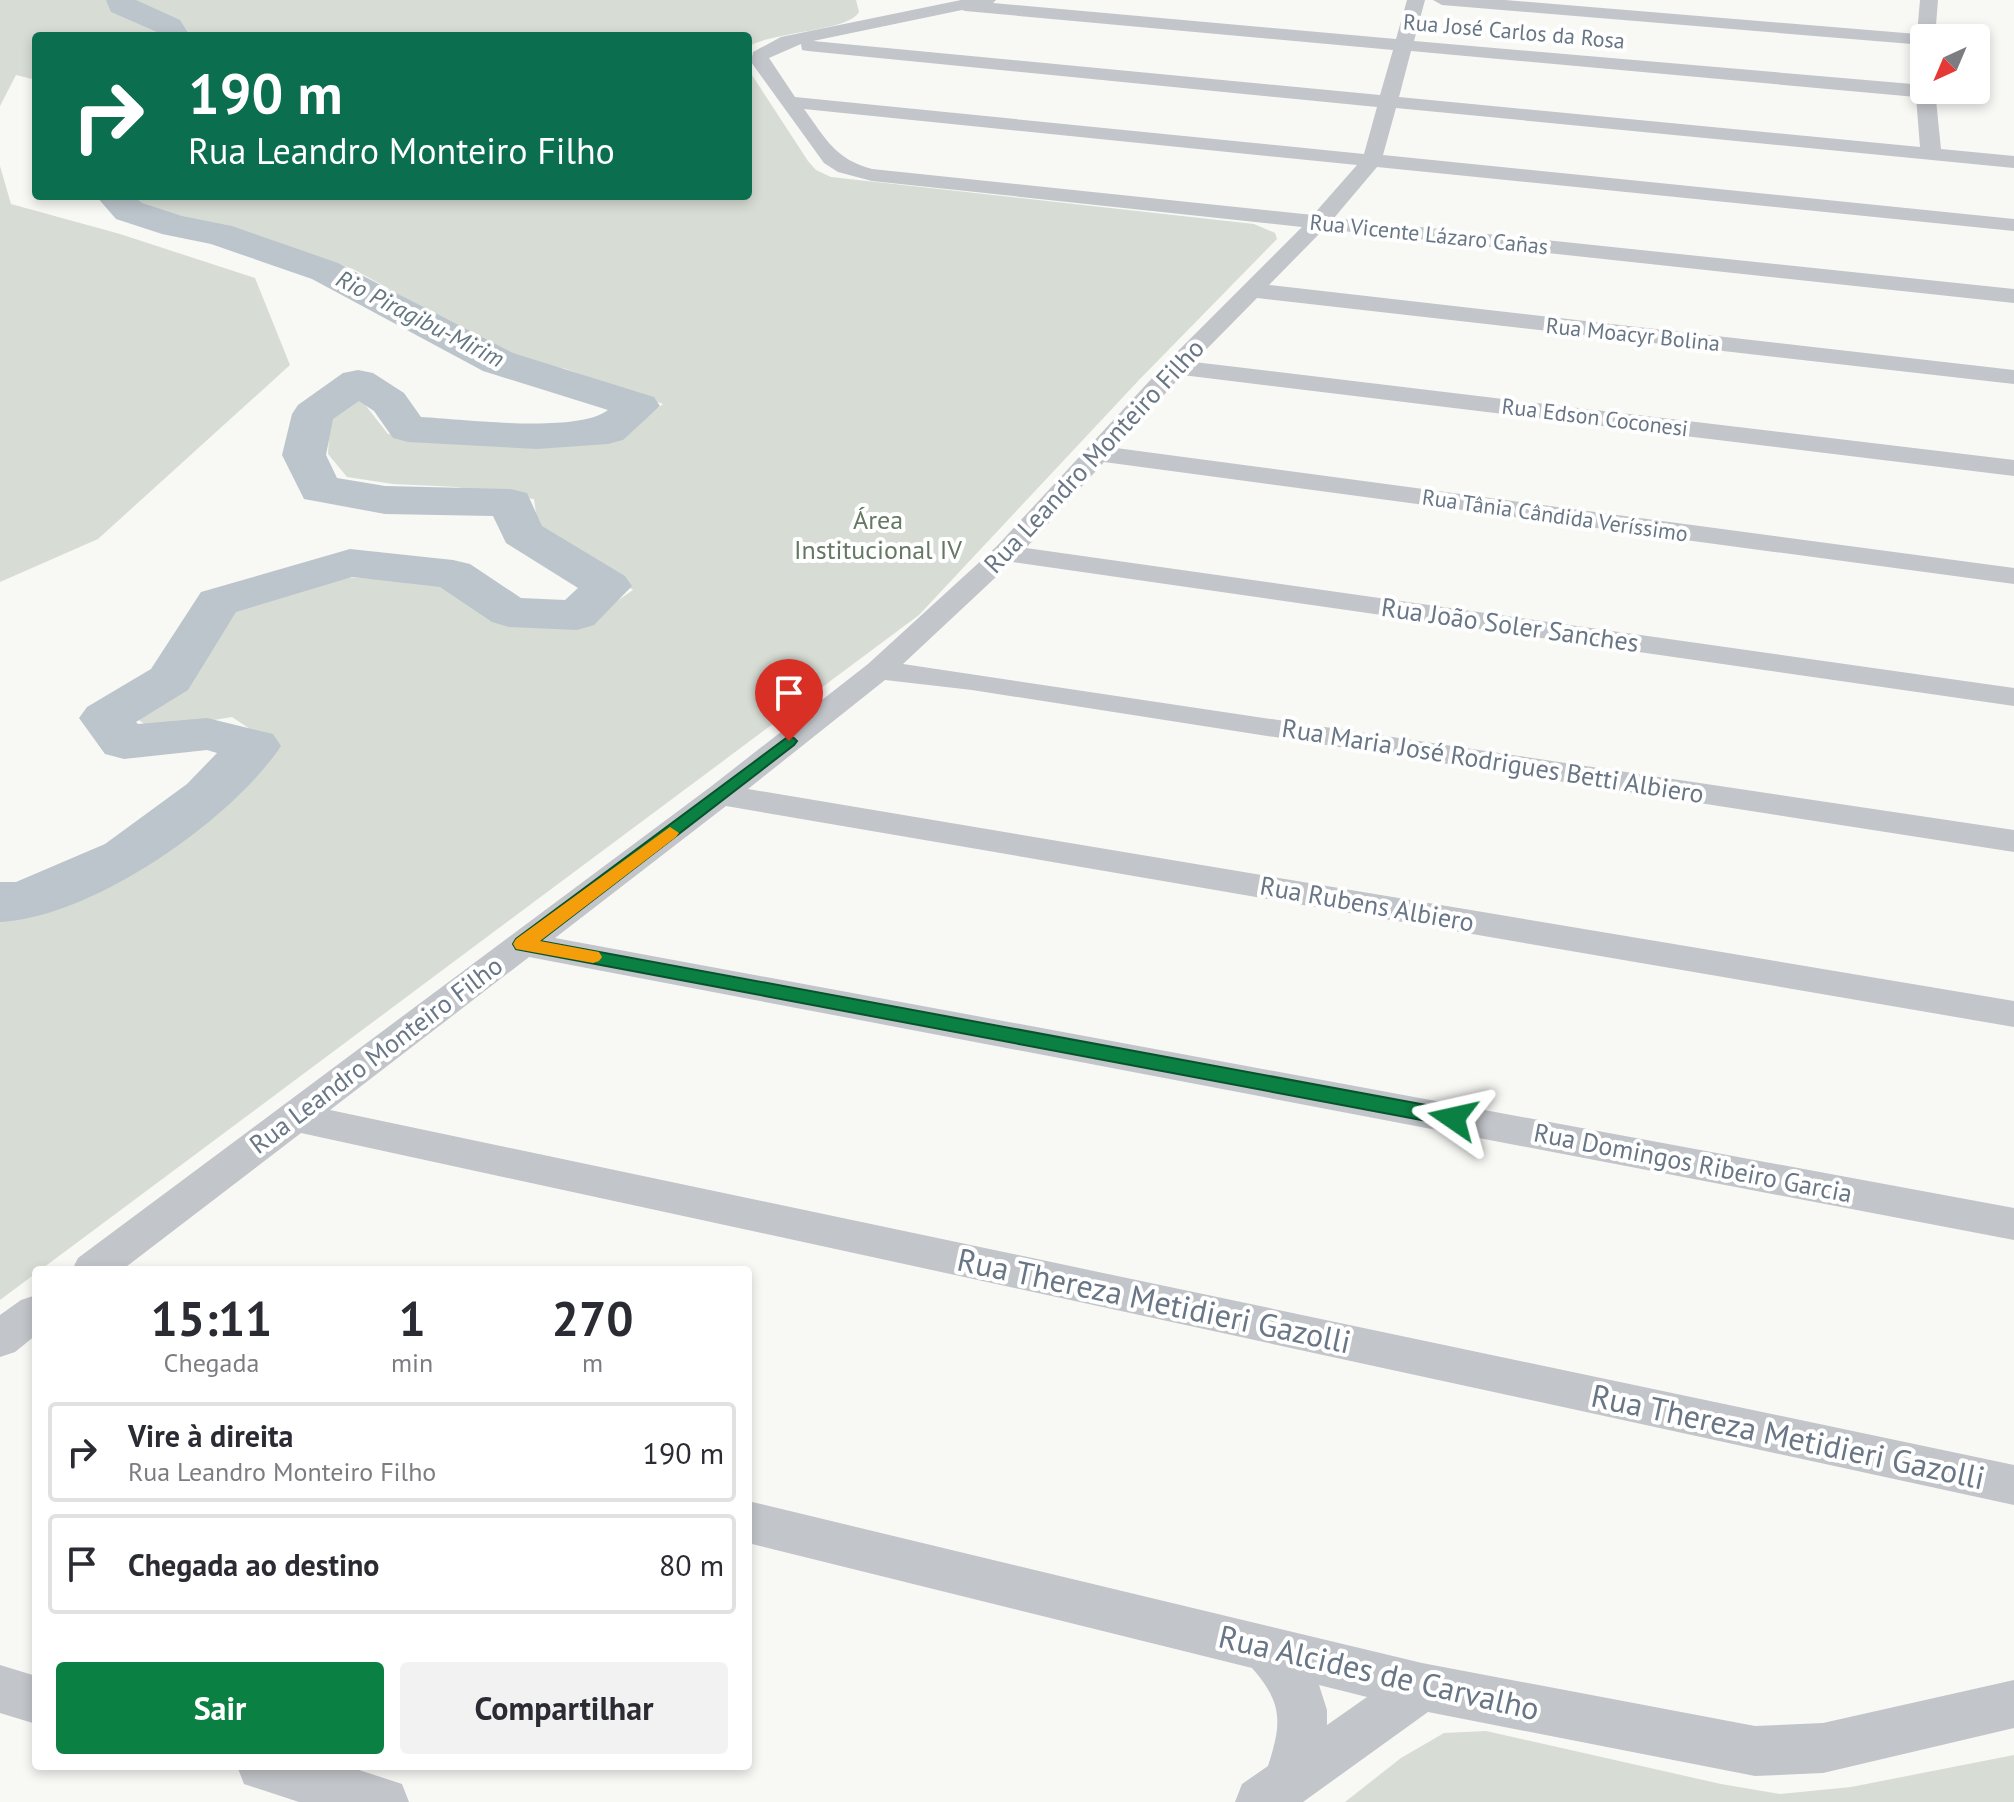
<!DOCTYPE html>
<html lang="pt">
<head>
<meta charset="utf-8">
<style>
  body { margin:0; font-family:"PT Sans",sans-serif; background:#f2f2f3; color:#2b2b33; height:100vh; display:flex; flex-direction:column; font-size:30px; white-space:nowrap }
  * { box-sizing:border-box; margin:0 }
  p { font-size:26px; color:#7c7c81 }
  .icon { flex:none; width:44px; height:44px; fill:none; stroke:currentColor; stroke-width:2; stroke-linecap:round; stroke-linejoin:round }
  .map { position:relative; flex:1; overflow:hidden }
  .panel { position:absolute; left:32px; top:1266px; width:720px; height:504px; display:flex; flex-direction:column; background:#fff; border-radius:8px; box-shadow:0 4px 12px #0003 }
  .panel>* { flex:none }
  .top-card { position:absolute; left:32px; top:32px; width:720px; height:168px; border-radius:8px; box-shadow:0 4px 12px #0003; background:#0b6e4f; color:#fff; overflow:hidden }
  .needle { width:52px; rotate:224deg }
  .fabs { position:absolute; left:1910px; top:24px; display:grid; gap:16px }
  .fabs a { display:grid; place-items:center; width:80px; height:80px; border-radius:8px; background:#fff; box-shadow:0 4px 12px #0003; font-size:40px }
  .pin { position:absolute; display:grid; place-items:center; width:68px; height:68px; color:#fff; margin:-82px -34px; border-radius:50% 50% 50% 0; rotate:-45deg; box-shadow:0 0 8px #0007 }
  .pin .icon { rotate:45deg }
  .me { position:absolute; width:88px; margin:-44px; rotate:281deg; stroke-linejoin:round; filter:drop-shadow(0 0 6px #0008) }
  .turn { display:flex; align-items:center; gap:28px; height:168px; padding:0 24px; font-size:36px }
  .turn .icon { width:104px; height:104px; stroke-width:2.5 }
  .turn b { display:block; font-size:56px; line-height:68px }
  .eta { display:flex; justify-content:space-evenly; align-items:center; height:136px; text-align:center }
  .eta b { font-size:48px; font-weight:800; line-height:56px }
  .primary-button { display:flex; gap:16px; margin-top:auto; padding:16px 24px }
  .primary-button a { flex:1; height:92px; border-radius:8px; background:#0b8043; color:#fff; font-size:32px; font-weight:800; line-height:92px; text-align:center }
  .primary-button a+a { background:#f2f2f3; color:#2b2b33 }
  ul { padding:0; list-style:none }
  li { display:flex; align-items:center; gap:24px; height:100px; margin:0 16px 12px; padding:0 8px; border:4px solid #e1e1e2; border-radius:8px }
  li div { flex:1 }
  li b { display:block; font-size:30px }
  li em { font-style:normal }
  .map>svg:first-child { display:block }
</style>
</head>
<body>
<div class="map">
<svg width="2014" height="1802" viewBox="0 0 2014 1802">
  <rect width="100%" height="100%" fill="#f8f8f5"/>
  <path fill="#d7ddd5" d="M0,0H856L859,12C848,32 772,31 748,47V36H36V80L16,75L0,106Z
    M748,69L808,161L816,170L831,177L1254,224L1275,233L1277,239L1139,380L919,615L0,1300V920L55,909L141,866L234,799L277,747L232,717L153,730L136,718L188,685L231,610L342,577L438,582L504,622L578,628L633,590L538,527L534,499L457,487L393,484L347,477L328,454L330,420L359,397L388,434L530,448L626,435L663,404L566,369L511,356L353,269L229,226L178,219L142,206L136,196H748Z
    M0,166L11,204L120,234L255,278L290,365L98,539L0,582Z
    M1486,1731L1721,1784L1780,1794L1851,1787L2014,1755V1802H1345L1401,1758L1444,1733Z"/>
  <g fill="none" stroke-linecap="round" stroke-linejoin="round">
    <path fill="#bcc5cb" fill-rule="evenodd" d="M106,0H136L180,20L190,36H160L157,32L111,12Z
      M96,196H134L142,203L182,216L232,226L338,263L513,353L654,397L660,406L623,440L608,444L537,449L408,442L393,438L374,411L359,401L333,419L326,455L337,478L385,486L511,489L527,493L542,526L625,576L632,586L594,625L577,630L509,627L492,622L440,587L352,577L236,612L188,690L136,722L138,724L207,718L273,734L281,746C231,821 91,918 0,922V882H16L105,844L187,784L217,753L207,750L124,759L105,754L79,718L87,707L151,669L201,592L350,549L453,560L470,564L521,598L565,600L578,588L506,543L493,516L385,514L304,499L282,455L292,414L298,405L343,373L358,370L373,373L404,393L421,417C462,419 578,434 608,410L483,371L312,279L211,244L162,234L116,219Z"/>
    <path fill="#c2c5c9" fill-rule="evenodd" d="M961,0H996L993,3L1396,39L1407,0H1425L1414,41L1924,85V90H1935L1941,149L2014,156V168L1396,108L1383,155L2014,219V231L1377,167L1334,218L2014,289V303L1324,229L1269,285L2014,370V384L1257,298L1194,362L2014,460V476L1182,375L1116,448L2014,568V584L1104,462L1026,548L2014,688V706L1012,562L903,664L2014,830V852L972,690L885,680L748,789L2014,1001V1027L726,806L555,938L2014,1208V1240L529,957L330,1110L2014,1465V1505L301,1133L122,1270H72L78,1258L709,788L868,664L996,547L1167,362L1302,227L872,181L838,172L824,163L751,62L753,52L781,37ZM962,10L965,11L1393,50L1380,95L813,41ZM801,44L802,50L808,51L1377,107L1364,154L795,97L769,58ZM1411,51L1916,97L1920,147L1399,97ZM804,109L1357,165L1313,215L872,169C835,159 826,139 804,109Z
      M1433,0H1505L1917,34L1920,0H1938L1935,38H1924V45L1442,5Z
      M36,1295V1335L15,1352L0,1357V1315L21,1300Z
      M748,1501L1422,1663L1755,1726L1823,1723L2014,1680V1728L1823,1773L1755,1776L1428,1712L1303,1802H1235L1242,1784L1268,1766C1282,1723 1283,1703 1252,1668L748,1543ZM1319,1685L1367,1697L1327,1725V1710Z
      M0,1665L36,1676V1724L0,1713Z
      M237,1766H347L402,1784L409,1802H299L244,1784Z"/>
  </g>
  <path fill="#0b8043" stroke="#07532c" stroke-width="2" d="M789,736L794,738L797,741L794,745L540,941L1453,1110L1460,1113L1463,1118L1460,1124L1453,1126L516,949L513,944L516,939Z"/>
  <path fill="#f59e0b" d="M670,827L679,833L676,837L540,941L599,952L602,957L599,961L593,963L516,949L513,944L516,939Z"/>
  <g text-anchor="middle" stroke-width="8" stroke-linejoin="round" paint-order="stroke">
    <g font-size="22" fill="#687686" stroke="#fff">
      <text transform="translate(1514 31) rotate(5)" y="8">Rua José Carlos da Rosa</text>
      <text transform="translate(1429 234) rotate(6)" y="8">Rua Vicente Lázaro Cañas</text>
      <text transform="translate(1633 334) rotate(6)" y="8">Rua Moacyr Bolina</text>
      <text transform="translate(1595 417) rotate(7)" y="8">Rua Edson Coconesi</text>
      <text transform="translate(1555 515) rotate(8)" y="8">Rua Tânia Cândida Veríssimo</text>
    </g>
    <g font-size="24" font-style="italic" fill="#647781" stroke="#fff">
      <text transform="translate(420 319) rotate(27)" y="8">Rio Piragibu-Mirim</text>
    </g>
    <g font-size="26" fill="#687686" stroke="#fff">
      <text transform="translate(1094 456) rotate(-47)" y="9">Rua Leandro Monteiro Filho</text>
      <text transform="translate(1510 625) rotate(8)" y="9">Rua João Soler Sanches</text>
      <text transform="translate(1493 761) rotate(9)" y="9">Rua Maria José Rodrigues Betti Albiero</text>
      <text transform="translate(1367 904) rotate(10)" y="9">Rua Rubens Albiero</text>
      <text transform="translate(376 1055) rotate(-37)" y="9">Rua Leandro Monteiro Filho</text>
      <text transform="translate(1693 1163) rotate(11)" y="9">Rua Domingos Ribeiro Garcia</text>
    </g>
    <g font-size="26" fill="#657863" stroke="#fff">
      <text x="878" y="529">Área<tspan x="878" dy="30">Institucional IV</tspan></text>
    </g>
    <g font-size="32" fill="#687686" stroke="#fff">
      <text transform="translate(1154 1301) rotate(12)" y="11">Rua Thereza Metidieri Gazolli</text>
      <text transform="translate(1788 1437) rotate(12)" y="11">Rua Thereza Metidieri Gazolli</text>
      <text transform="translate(1379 1673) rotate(13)" y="11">Rua Alcides de Carvalho</text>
    </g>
  </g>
</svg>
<div class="fabs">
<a><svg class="needle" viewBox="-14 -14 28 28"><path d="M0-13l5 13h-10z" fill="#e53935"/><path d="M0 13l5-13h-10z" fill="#7c7c81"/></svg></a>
</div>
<div class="pin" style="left:789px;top:741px;background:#d93025"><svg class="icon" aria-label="arrive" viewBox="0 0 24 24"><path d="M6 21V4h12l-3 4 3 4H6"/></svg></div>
<svg class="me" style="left:1453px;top:1118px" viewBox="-20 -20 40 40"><path d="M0-17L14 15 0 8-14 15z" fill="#0b8043" stroke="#fff" stroke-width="4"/></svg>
<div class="top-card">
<div class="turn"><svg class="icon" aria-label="right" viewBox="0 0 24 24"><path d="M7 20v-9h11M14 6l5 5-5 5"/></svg><div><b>190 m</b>Rua Leandro Monteiro Filho</div></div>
</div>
<section class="panel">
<div class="eta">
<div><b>15:11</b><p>Chegada</p></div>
<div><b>1</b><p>min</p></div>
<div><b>270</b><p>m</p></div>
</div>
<ul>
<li><svg class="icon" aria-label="right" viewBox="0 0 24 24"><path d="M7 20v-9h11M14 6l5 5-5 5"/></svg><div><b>Vire à direita</b><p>Rua Leandro Monteiro Filho</p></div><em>190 m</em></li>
<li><svg class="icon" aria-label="arrive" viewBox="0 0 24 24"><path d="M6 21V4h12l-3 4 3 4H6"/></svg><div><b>Chegada ao destino</b></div><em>80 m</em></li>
</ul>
<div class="primary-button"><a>Sair</a><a>Compartilhar</a></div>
</section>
</div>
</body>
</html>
